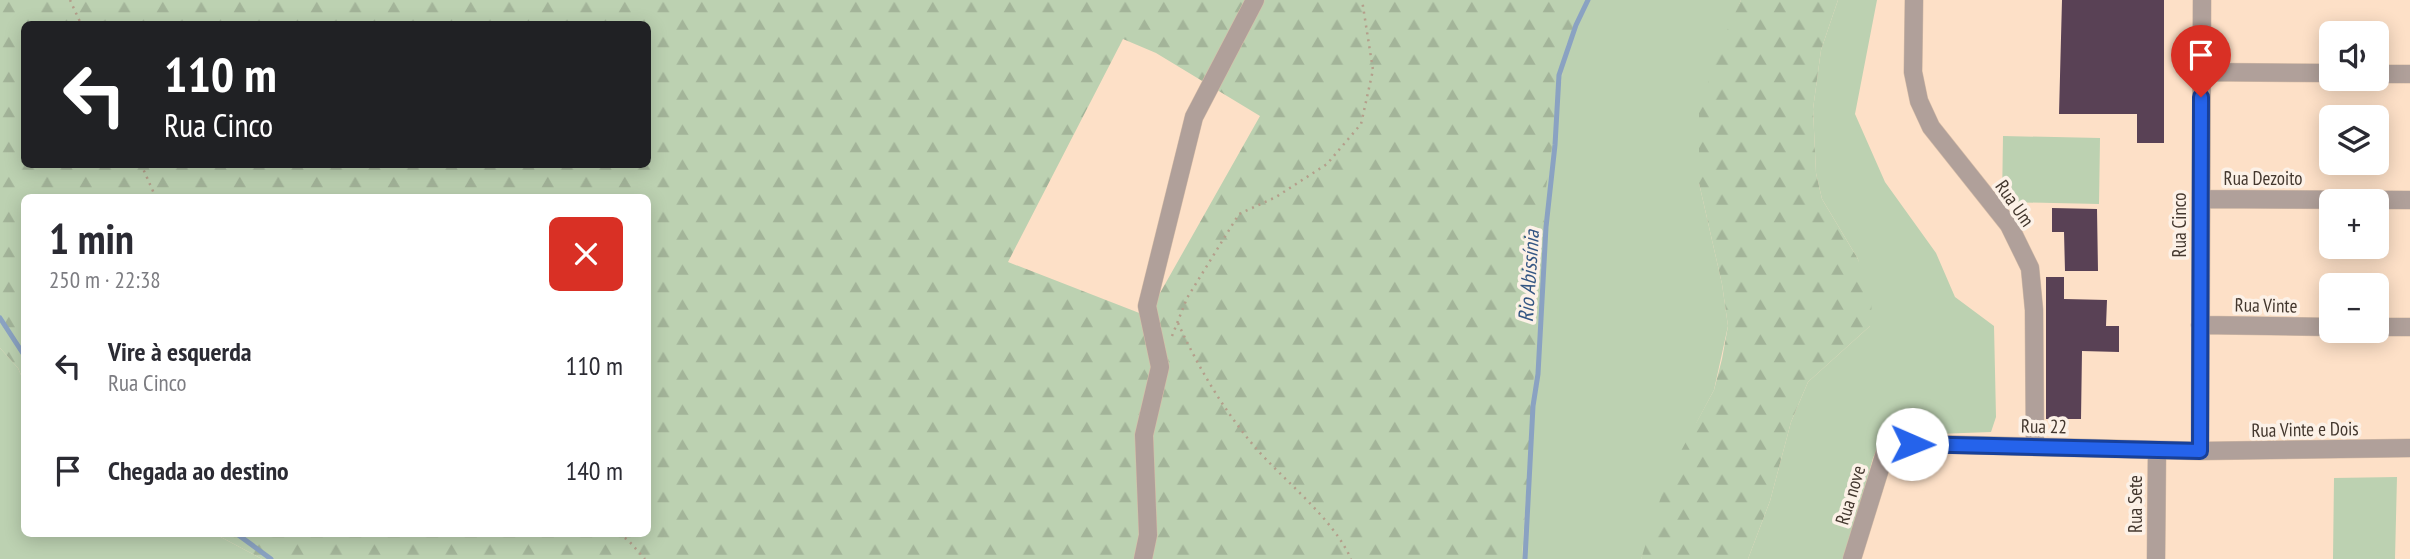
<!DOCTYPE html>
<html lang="pt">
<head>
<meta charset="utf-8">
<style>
  body { margin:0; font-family:"PT Sans Narrow",sans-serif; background:#f2f2f3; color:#2b2b33; height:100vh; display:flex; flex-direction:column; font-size:26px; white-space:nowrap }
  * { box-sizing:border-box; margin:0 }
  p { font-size:23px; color:#7c7c81 }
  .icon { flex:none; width:38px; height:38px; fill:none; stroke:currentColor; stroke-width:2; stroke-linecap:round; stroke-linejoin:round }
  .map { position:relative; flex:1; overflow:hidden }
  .sheet { position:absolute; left:21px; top:194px; width:630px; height:343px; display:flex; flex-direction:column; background:#fff; border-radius:10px; box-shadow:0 4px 18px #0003 }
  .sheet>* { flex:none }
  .guide { position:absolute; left:21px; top:21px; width:630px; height:147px; border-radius:10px; box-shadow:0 4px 18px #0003; background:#202124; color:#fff; overflow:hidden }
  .controls { position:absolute; left:2319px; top:21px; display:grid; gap:14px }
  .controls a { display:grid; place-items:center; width:70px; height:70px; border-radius:10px; background:#fff; box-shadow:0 4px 18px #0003; font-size:35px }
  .pin { position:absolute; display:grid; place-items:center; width:60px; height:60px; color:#fff; margin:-72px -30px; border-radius:50% 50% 50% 0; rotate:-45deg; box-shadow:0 0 7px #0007 }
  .pin .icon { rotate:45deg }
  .me { position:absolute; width:77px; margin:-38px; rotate:91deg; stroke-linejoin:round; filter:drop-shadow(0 0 5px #0008) }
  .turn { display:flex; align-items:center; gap:24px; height:147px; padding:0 28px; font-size:32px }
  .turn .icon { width:91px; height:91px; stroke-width:2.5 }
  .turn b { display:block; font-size:49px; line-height:60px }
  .round { display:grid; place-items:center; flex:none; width:74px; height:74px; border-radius:10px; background:#f2f2f3 }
  .headline { display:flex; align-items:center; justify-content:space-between; height:119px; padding:0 28px }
  h1 { font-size:42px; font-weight:700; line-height:52px }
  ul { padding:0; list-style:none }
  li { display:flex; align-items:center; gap:21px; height:105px; padding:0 28px }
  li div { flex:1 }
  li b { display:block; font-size:26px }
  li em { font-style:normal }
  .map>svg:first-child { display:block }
</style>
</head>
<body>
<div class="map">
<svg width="2410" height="559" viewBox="0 0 2410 559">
  <defs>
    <pattern id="forest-firs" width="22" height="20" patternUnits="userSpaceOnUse" patternTransform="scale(1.75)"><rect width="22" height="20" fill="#bcd1b1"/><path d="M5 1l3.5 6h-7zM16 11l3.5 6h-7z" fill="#a3b499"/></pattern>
  </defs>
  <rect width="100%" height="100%" fill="#fde0c7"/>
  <path fill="#bcd1b1" d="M1589,0H1741L1734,18L1699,183L1722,284L1728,326L1714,390L1697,422L1641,559H1522L1545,188L1567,43Z
    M1838,0H1877L1855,114L1885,182L1936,253L1955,297L1994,326L1996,417L1991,432L1883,436L1873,458L1845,559H1748L1770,501L1791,422L1808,382L1870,326L1858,259L1822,199L1816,173L1813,109L1821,50Z
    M2003,136L2100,138L2099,204L2002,202Z
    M0,348L18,368L24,382V534H215L262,559H0Z
    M2397,477L2395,559H2333L2334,478Z"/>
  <path fill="url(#forest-firs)" fill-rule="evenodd" d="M0,0H1589L1567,44L1546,188L1522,559H262L215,534H648V198H24V382L18,368L0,348ZM24,24H648V164H24ZM1123,39L1156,53L1260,116L1147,316L1008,262Z
    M1741,0H1838L1821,50L1813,109L1816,173L1822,199L1858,259L1872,301L1870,326L1808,382L1791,422L1770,501L1748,559H1641L1668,475L1714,390L1722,359L1728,326L1722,284L1699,183V112L1720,46Z"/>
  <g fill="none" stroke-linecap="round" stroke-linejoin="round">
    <path stroke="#8aa2c2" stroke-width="5" d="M0,318L24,355
      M237,534L271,559
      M1525,559L1533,406L1538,374L1546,227L1555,145L1559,75L1576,25L1588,0"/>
  </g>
  <path fill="#594155" d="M2062,0H2164V143H2137V114H2059Z
    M2052,208L2097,209L2098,271H2065L2064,232H2052Z
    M2046,277H2064V299L2107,300L2106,326H2119V352L2082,351L2081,419H2046Z"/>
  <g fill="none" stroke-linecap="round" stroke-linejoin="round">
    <defs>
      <path id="minor" d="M1914,0L1913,72L1919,101L1931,127L2009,225L2030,268L2034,310L2035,447
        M2201,72L2331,73
        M2376,74H2410
        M2201,199L2410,200
        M2200,325L2331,327
        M2376,327H2410
        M2200,451L2202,0
        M1143,559L1148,535L1144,435L1160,367L1147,306L1194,117L1255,0
        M1852,559L1888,443L2200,451L2410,448
        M2156,559L2157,450"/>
    </defs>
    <use href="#minor" stroke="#d8bea8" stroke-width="19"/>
    <path stroke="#b49e8b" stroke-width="2.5" stroke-dasharray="2 5" stroke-linecap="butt" d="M70,0L81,24
      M141,164L156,198
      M1178,323C1198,367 1223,409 1254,446C1283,480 1333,518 1351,559
      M1172,336L1187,298L1239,214L1276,197L1327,164L1361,124L1373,70L1362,0
      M619,534L628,540L645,559"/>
    <use href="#minor" stroke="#b0a09a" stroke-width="18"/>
  </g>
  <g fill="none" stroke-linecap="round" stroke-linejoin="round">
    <defs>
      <path id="route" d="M1912,444L2200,451L2201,97"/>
    </defs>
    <use href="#route" stroke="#184099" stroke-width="18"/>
    <use href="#route" stroke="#2563eb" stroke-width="12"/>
  </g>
  <g text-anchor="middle" stroke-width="7" stroke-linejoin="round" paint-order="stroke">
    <g font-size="19" fill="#43372e" stroke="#fcf1e7">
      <text x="2263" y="185">Rua Dezoito</text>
      <text transform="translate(2015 203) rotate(55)" y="7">Rua Um</text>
      <text transform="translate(2179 225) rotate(-90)" y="7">Rua Cinco</text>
      <text transform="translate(2266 305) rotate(1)" y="7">Rua Vinte</text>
      <text transform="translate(2044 426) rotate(1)" y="7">Rua 22</text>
      <text transform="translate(2305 429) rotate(-1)" y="7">Rua Vinte e Dois</text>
      <text transform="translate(1850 495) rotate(-73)" y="7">Rua nove</text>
      <text transform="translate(2135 504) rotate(-90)" y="7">Rua Sete</text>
    </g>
    <g font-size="21" font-style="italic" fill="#345683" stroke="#fcf1e7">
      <text transform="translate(1529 276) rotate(-86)" y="7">Rio Abissínia</text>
    </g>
  </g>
</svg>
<div class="controls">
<a><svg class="icon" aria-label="sound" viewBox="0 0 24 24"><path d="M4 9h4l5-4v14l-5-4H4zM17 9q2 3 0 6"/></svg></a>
<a><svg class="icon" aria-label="layers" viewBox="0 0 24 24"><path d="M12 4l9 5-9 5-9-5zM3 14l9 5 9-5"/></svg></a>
<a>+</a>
<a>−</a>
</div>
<div class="pin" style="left:2201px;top:97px;background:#d93025"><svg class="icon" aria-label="arrive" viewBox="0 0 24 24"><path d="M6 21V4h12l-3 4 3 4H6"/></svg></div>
<svg class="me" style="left:1912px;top:444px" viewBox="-20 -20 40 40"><circle r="19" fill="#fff"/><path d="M0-13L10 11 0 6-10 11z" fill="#2563eb"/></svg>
<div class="guide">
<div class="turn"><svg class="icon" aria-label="left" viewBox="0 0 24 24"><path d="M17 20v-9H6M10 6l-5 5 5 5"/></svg><div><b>110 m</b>Rua Cinco</div></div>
</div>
<section class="sheet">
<div class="headline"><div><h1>1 min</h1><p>250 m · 22:38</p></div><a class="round" style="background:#d93025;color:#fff"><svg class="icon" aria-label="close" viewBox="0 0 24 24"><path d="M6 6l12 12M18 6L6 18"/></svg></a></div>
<ul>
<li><svg class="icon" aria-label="left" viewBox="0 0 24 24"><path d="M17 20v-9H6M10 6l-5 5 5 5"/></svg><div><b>Vire à esquerda</b><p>Rua Cinco</p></div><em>110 m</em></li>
<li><svg class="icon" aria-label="arrive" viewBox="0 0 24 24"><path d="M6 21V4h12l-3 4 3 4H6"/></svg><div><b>Chegada ao destino</b></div><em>140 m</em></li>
</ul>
</section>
</div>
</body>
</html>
